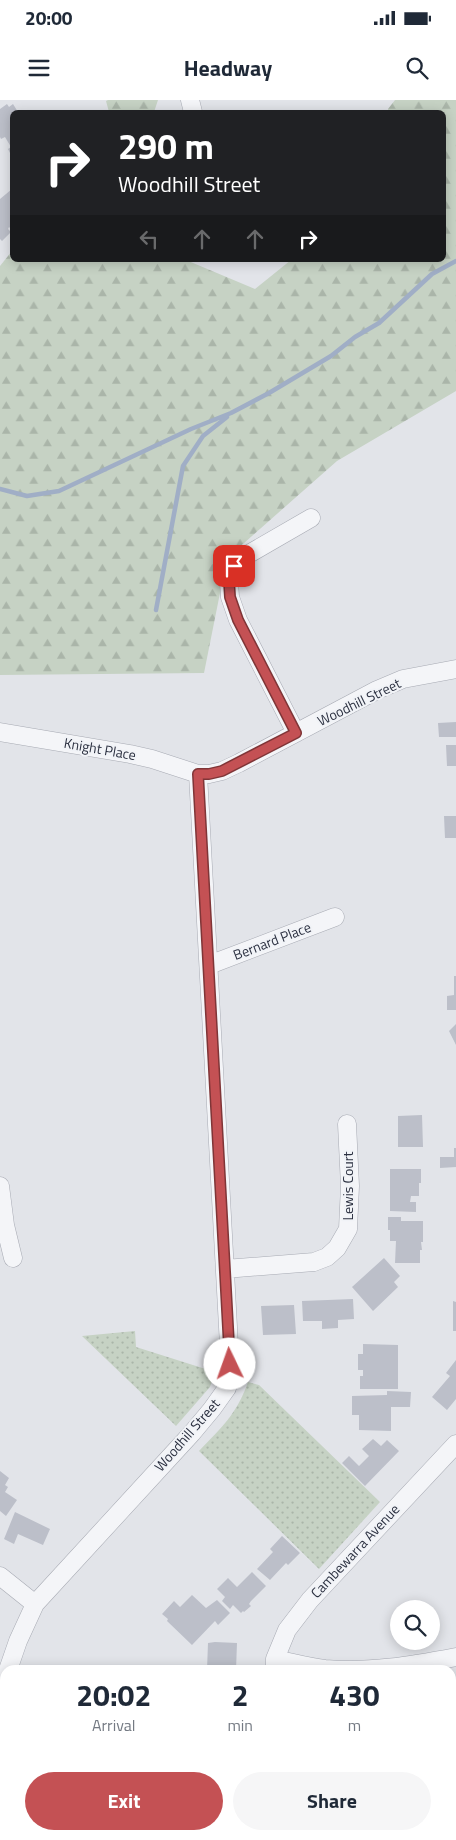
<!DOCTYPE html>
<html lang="en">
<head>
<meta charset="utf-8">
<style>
  body { margin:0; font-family:"Titillium Web",sans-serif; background:#f6f6f7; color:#1f2937; height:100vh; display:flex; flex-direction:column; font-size:19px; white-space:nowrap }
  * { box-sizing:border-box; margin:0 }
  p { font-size:16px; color:#747a83 }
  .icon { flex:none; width:28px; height:28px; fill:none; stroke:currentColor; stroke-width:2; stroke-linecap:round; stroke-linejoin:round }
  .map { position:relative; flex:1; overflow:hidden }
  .details { position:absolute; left:0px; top:1565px; width:456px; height:175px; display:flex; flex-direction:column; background:#fff; border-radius:15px 15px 0 0; box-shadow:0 2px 12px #0003 }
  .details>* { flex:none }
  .guide { position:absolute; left:10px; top:10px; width:436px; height:152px; border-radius:8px; box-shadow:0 2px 12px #0003; background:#202124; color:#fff; overflow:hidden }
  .fabs { position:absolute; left:390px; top:1500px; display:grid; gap:10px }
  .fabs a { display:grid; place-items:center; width:50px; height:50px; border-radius:50%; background:#fff; box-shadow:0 2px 12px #0003; font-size:25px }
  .pin { position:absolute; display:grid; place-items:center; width:42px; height:42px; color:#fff; margin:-21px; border-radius:10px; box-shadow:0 2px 8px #0006 }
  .me { position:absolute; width:55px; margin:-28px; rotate:357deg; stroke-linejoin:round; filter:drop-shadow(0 0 4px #0008) }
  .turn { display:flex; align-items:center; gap:18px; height:105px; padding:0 25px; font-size:22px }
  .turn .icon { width:65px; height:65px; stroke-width:2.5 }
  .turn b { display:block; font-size:35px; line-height:42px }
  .lanes { display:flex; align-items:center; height:48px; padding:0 25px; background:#0003; justify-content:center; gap:25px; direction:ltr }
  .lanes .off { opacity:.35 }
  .eta { display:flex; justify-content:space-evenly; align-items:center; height:85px; text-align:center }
  .eta b { font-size:30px; font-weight:700; line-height:35px }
  .action { display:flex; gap:10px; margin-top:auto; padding:10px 25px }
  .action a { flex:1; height:58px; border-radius:30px; background:#c45154; color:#fff; font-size:20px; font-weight:700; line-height:58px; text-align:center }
  .action a+a { background:#f6f6f7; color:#1f2937 }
  .status { display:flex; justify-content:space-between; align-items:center; height:35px; padding:0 25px; background:#fff; direction:ltr }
  .status svg { height:14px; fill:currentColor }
  header { display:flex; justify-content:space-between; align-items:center; height:65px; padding:0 25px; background:#fff; font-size:22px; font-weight:700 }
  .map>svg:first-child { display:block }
</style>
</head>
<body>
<div class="status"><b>20:00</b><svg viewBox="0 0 49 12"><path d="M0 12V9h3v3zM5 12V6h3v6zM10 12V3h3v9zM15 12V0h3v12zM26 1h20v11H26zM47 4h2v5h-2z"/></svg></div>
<header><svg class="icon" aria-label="menu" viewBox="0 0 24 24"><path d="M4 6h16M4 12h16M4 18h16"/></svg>Headway<svg class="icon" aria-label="search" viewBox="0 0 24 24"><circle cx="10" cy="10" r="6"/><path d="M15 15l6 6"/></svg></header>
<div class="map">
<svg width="456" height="1740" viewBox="0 0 456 1740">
  <defs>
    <pattern id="forest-firs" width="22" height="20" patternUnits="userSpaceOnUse" patternTransform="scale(1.25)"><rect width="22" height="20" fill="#c6d2c4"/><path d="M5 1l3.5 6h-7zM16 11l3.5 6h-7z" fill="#aab5a9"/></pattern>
    <pattern id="park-dots" width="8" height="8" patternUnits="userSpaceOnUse" patternTransform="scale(1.25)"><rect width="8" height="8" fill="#c6d2c4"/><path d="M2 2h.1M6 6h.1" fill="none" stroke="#aab5a9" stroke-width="1.8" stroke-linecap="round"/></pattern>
  </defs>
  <rect width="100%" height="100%" fill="#e2e4e9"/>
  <path fill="url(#forest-firs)" d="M108,0H158L154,12H109L106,1Z
    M395,0H456V291L337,361L227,458L204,573L0,575V166L12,151V160H186L255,189L291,160H444V12H388V9Z"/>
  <path fill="url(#park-dots)" d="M135,1231L136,1247L215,1272L210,1287L176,1326L82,1236Z
    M248,1282L259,1285L380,1402L319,1469L199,1351C221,1328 237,1314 248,1282Z"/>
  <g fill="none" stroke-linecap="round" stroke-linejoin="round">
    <path stroke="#a0aec6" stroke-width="4.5" d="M0,389L27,396L59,391L191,329L231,313L269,293L331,256L355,237L379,223L432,174L456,161
      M156,510L183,366L203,336L227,317"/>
  </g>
  <path fill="#bcbfc9" d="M7,4L9,7L13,4L18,12H12V57L8,49L11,47L5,37L1,39L0,37V9Z
    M12,89V130L9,127L8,129L11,132L2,141L0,139V99Z
    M456,622V637H439L438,623Z
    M446,645H456V666H447Z
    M444,716H456V738H445Z
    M454,876H456V910H447V896L454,895Z
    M456,924V945L449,931Z
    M422,1015L423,1047H398V1016Z
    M454,1048H456V1067L440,1068V1057H454Z
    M390,1069H421V1083H419V1096H411L410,1102H416V1112L390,1111Z
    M388,1117H401V1121H423V1142H421L422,1150H420V1163H395L396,1141H390V1130H388Z
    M384,1158L400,1176L394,1182L398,1187L373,1211L352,1187Z
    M353,1199L354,1219L338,1220V1228L322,1229V1221H303L302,1201Z
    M453,1201L456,1202V1231H453Z
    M294,1205L296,1234L263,1235L261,1206Z
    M363,1244L398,1245V1289H360V1276H363V1270H358V1254H363Z
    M456,1260V1299L447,1310L432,1297L450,1276L446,1273Z
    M387,1291L411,1292L410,1307H391V1331L359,1330V1315H352V1296L387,1295Z
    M373,1339L381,1346L387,1340L399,1351L365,1386L342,1363L349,1356L359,1366L369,1356L362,1349Z
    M0,1371L9,1378L5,1385L8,1387L5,1392L17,1400L6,1416L0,1411Z
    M15,1412L50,1429L43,1445L18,1434L14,1444L4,1439Z
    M282,1436L300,1453L288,1465L286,1463L270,1480L257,1469L273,1452L270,1449Z
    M252,1472L266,1486L251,1501L249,1504L251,1506L244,1512L243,1511L241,1513L233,1505L230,1509L222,1501L225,1497L217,1489L228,1478L237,1487Z
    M192,1495L206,1508L217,1500L230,1513L218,1525L215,1521L192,1545L167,1521L168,1519L162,1514L174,1501L180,1507Z
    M215,1542L237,1543L236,1570H207L208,1543Z
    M394,1735H431V1737L420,1740H395Z"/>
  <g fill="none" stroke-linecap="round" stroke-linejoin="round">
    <defs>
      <path id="minor" d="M190,0L193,12
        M0,632L130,654L152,659L198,674H209L222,671L239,663L377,590L403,579L456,569
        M296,633L238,520L230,497L229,481L234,466L247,455L311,418
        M209,865L335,817
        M0,1086L5,1125L13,1158
        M225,1169L314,1162L327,1157L337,1148L348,1129L350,1086L347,1024
        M0,1476L35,1504
        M275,1559C291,1562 308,1567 325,1569C369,1573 413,1565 456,1557
        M8,1570L18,1541L35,1504L192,1333L212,1309L227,1288L230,1264L198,674
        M275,1570V1559L287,1530L310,1500L456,1344
        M0,1604L5,1579
        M451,1705L456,1704
        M451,1731L452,1735
        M275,1735V1740
        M25,1740L80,1735"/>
    </defs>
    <use href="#minor" stroke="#a7aab3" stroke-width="19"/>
    <use href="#minor" stroke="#f4f5f8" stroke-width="18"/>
  </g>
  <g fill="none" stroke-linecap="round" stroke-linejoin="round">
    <defs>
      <path id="route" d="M230,1264L198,674H209L222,671L296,633L238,520L230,497L229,481L234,466"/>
    </defs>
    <use href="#route" stroke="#7f3537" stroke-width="12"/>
    <use href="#route" stroke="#c45154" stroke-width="9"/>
  </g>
  <g text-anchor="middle" stroke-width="4" stroke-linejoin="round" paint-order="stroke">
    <g font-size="14" fill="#2b3040" stroke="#f1f3f7">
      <text transform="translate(359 602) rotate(-26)" y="5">Woodhill Street</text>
      <text transform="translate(100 649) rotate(10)" y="5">Knight Place</text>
      <text transform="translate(272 841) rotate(-21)" y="5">Bernard Place</text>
      <text transform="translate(348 1086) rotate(-90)" y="5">Lewis Court</text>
      <text transform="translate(187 1335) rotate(-49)" y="5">Woodhill Street</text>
      <text transform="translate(355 1451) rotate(-47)" y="5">Cambewarra Avenue</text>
    </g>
  </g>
</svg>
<div class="fabs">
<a><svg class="icon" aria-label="search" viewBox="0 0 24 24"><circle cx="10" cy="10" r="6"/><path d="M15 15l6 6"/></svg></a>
</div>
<div class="pin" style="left:234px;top:466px;background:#d93025"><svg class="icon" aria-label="arrive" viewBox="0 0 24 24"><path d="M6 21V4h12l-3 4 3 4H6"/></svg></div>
<svg class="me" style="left:230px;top:1264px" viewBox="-20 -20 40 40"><circle r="19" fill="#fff"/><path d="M0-13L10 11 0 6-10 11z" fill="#c45154"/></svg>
<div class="guide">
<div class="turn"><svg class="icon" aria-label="right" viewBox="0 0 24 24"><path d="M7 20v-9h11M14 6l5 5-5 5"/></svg><div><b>290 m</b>Woodhill Street</div></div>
<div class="lanes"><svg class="icon off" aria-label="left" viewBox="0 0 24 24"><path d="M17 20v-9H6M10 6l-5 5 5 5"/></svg><svg class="icon off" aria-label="ahead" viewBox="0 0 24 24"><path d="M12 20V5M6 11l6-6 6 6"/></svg><svg class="icon off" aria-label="ahead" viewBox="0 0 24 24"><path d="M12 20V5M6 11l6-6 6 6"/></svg><svg class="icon" aria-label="right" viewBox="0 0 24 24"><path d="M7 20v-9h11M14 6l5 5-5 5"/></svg></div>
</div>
<section class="details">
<div class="eta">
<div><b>20:02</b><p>Arrival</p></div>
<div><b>2</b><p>min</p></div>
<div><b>430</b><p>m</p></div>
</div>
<div class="action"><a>Exit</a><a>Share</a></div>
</section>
</div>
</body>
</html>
